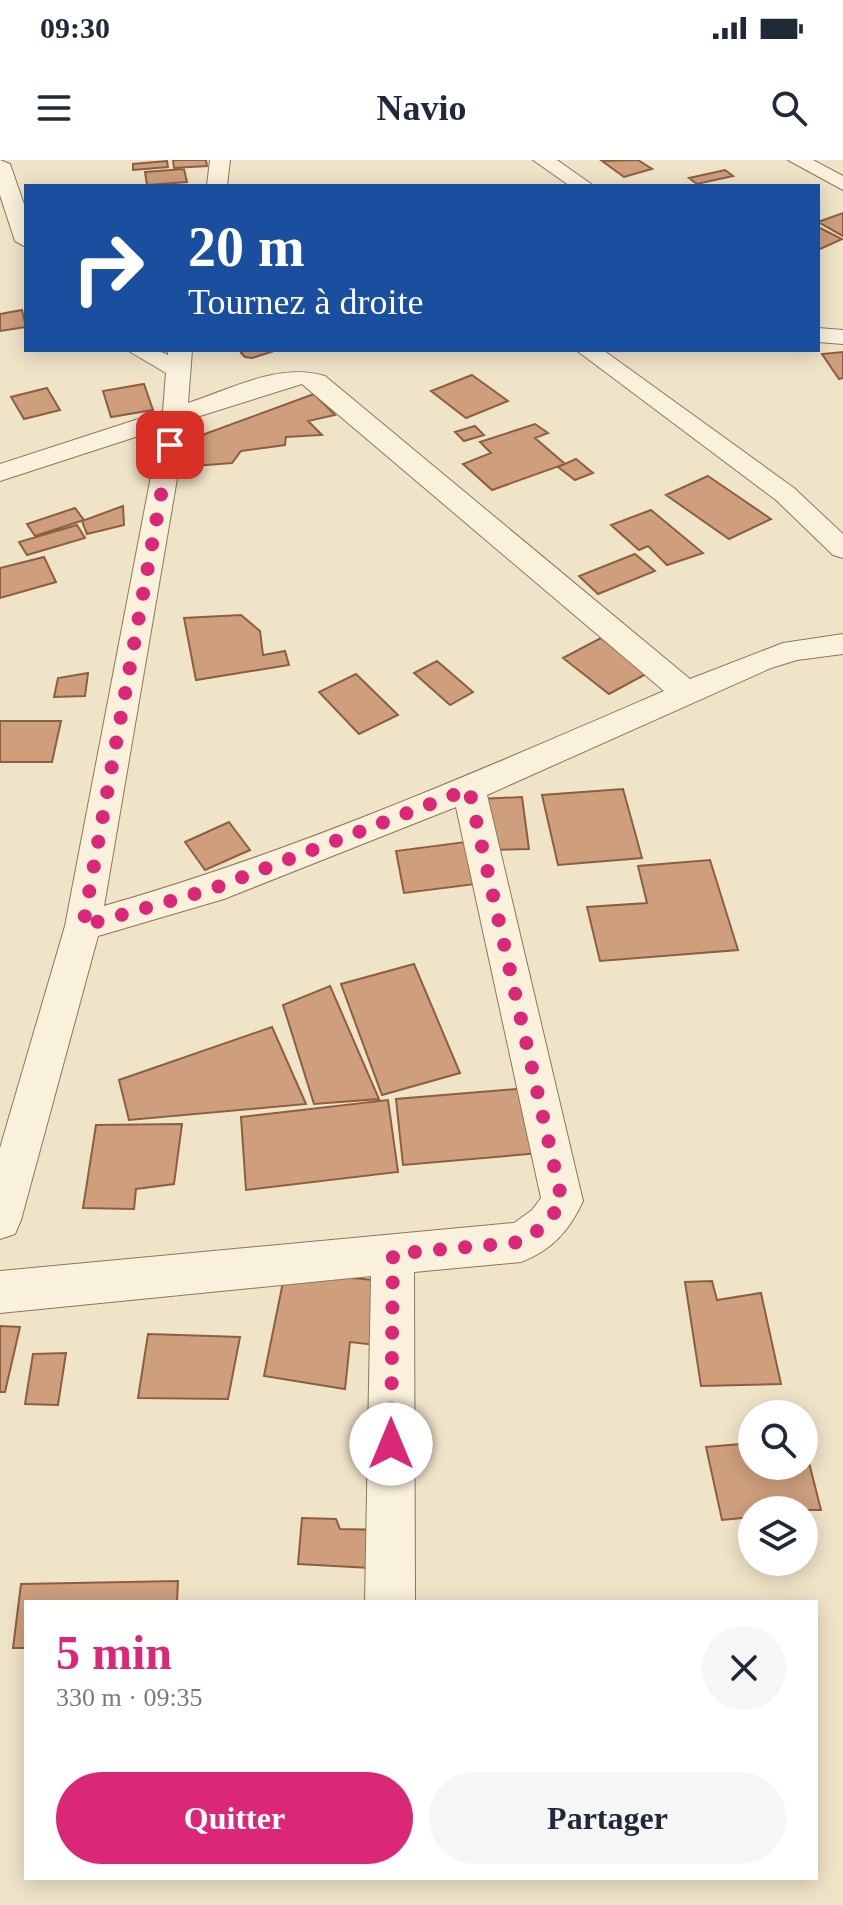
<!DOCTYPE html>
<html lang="fr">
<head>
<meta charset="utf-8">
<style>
  body { margin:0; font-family:Georgia,serif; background:#f6f6f7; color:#1f2937; height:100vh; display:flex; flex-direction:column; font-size:30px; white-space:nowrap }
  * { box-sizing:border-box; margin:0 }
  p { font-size:26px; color:#747a83 }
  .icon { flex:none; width:44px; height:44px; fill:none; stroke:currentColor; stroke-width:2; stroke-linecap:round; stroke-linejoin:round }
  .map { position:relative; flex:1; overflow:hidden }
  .details { position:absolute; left:24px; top:1440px; width:794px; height:280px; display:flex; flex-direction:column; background:#fff; border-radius:0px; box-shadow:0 4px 20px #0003 }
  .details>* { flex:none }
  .guide { position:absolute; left:24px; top:24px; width:796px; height:168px; border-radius:0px; box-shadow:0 4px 20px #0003; background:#1a4fa0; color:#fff; overflow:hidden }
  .controls { position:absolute; left:738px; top:1240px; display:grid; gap:16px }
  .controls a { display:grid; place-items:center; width:80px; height:80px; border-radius:50%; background:#fff; box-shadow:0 4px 20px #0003; font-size:40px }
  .pin { position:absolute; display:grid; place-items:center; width:68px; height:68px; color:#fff; margin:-34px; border-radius:16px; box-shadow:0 4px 12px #0006 }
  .me { position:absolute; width:88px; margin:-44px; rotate:0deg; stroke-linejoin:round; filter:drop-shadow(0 0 6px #0008) }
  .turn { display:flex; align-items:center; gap:28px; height:168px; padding:0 32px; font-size:36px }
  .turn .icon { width:104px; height:104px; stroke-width:2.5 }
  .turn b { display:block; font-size:56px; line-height:68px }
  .round { display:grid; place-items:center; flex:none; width:84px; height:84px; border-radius:42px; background:#f6f6f7 }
  .head { display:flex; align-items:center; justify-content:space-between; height:136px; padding:0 32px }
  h1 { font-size:48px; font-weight:700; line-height:60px; color:#db2777 }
  .button { display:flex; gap:16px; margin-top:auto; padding:16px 32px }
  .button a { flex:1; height:92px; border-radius:48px; background:#db2777; color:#fff; font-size:32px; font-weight:700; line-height:92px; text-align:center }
  .button a+a { background:#f6f6f7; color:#1f2937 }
  .status { display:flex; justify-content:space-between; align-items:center; height:56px; padding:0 40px; background:#fff; direction:ltr }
  .status svg { height:22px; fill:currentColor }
  header { display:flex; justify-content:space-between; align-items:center; height:104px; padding:0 32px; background:#fff; font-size:36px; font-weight:700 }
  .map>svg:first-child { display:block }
</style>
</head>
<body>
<div class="status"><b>09:30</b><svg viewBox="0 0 49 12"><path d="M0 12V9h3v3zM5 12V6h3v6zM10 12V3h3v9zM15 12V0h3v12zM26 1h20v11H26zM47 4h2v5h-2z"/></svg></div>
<header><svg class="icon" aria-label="menu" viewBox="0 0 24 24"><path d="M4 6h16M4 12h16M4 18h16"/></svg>Navio<svg class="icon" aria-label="search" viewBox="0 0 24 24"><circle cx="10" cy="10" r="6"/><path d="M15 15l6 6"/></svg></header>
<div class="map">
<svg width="843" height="1745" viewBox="0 0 843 1745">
  <rect width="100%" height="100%" fill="#f0e4c8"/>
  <path fill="#cf9f7d" stroke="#8d5f41" stroke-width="2" d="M173,0H206L207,6L174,8Z
    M638,0L652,9L624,17L602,1Z
    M167,1L168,7L133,10V4Z
    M184,9L187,22L147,25L145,12Z
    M725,10L733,16L697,24L689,18Z
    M843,53V76L818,62Z
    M818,67L842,79L818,90Z
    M22,150L26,167L0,171V154Z
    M244,190H277L252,198L245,197L241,193Z
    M843,192V218L839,219L822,194Z
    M472,215L508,241L466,258L431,231Z
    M144,224L153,250L111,257L103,231Z
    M47,228L60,250L24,259L11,237Z
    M314,234L335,255L308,261L322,275L286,277L285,285L241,291L232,303L195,306L202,275Z
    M535,264L548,273L535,278L565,304L492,330L463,304L491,293L480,282Z
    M475,266L484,275L464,281L455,272Z
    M576,299L593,313L575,320L558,307Z
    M708,316L771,359L729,379L666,335Z
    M123,346L124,365L87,374L82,361Z
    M75,348L84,360L35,376L27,364Z
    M651,350L703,393L667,405L648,386L639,390L611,365Z
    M77,365L85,378L27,395L19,382Z
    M635,394L655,411L598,434L579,416Z
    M44,397L56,422L0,438V408Z
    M241,455L260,471L263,495L285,491L289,505L196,520L184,458Z
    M601,478L646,514L609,534L563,498Z
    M437,501L473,532L450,545L414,513Z
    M88,513L85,536L54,537L58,518Z
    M356,514L398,555L359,574L319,532Z
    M0,561H61L52,602H0Z
    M623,629L642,698L558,705L542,635Z
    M522,637L529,689L484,690L478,639Z
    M229,662L250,690L205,710L185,682Z
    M473,681L484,723L404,733L396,691Z
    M710,700L738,790L600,801L587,747L647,743L638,706Z
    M414,804L460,913L382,935L341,824Z
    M330,826L379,939L314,944L283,845Z
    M272,867L306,944L129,960L119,920Z
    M552,926L564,991L403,1005L396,939Z
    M388,940L398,1012L246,1030L241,957Z
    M182,964L174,1024L136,1029L134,1049L83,1048L96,965Z
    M285,1112L396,1122L385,1186L350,1182L345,1229L264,1216Z
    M712,1121L717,1140L761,1133L781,1224L701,1226L685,1122Z
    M0,1166L20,1167L5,1232H0Z
    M148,1174L240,1177L228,1239L138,1238Z
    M66,1193L58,1245L25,1244L33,1194Z
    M752,1283V1306H804V1283L821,1350H752V1357L722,1360L706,1287Z
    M302,1358L336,1359L340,1369L391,1370L388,1409L298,1404Z
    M178,1421L177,1442H26V1488H13L21,1424Z"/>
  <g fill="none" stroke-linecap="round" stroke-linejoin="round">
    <defs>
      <path id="street" d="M0,0L10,4L26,50V87L15,81L0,35Z
        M210,0H230L227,26H207Z
        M533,0H557L594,26H570Z
        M788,0H813L843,16V30Z
        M818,168L843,170V184L818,182Z
        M127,190H157L168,195V190H192L188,243C231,229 280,202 325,216L690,519L783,483L843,474V494L797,500L771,508L487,635L583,1041C569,1071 552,1090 521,1102L414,1112L415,1442H365L371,1116L0,1153V1111L514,1063L532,1050L541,1038L456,647L224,739L98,776L21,1060L15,1074L0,1079V988L65,766L160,269L0,321V304L163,251L166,213ZM302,224L664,531C481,610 297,691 104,746L187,260Z
        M576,190H603L794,328L843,374V398L833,395L776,340Z"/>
    </defs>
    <use href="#street" stroke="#8d765c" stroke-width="2"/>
    <use href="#street" fill="#faf1dc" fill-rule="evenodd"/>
  </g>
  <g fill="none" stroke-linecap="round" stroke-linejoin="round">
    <path stroke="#db2777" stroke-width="14" stroke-dasharray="0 25.2" d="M170,285L83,766L212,729L469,629L562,1041L547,1064L521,1082L393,1094L391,1284"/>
  </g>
</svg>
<div class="controls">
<a><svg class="icon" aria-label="search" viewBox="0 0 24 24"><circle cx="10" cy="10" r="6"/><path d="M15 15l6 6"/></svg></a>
<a><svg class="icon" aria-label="layers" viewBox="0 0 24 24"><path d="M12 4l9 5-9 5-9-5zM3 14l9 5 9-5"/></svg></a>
</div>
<div class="pin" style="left:170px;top:285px;background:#d93025"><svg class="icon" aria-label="arrive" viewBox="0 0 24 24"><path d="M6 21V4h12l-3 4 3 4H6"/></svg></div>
<svg class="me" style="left:391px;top:1284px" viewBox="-20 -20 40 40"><circle r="19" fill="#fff"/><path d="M0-13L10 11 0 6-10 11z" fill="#db2777"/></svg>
<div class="guide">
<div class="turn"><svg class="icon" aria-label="right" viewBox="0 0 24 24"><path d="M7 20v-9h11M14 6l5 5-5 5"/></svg><div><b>20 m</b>Tournez à droite</div></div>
</div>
<section class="details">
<div class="head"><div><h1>5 min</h1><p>330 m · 09:35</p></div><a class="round"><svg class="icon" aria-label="close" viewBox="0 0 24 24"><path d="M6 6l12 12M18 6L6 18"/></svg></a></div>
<div class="button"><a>Quitter</a><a>Partager</a></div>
</section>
</div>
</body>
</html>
